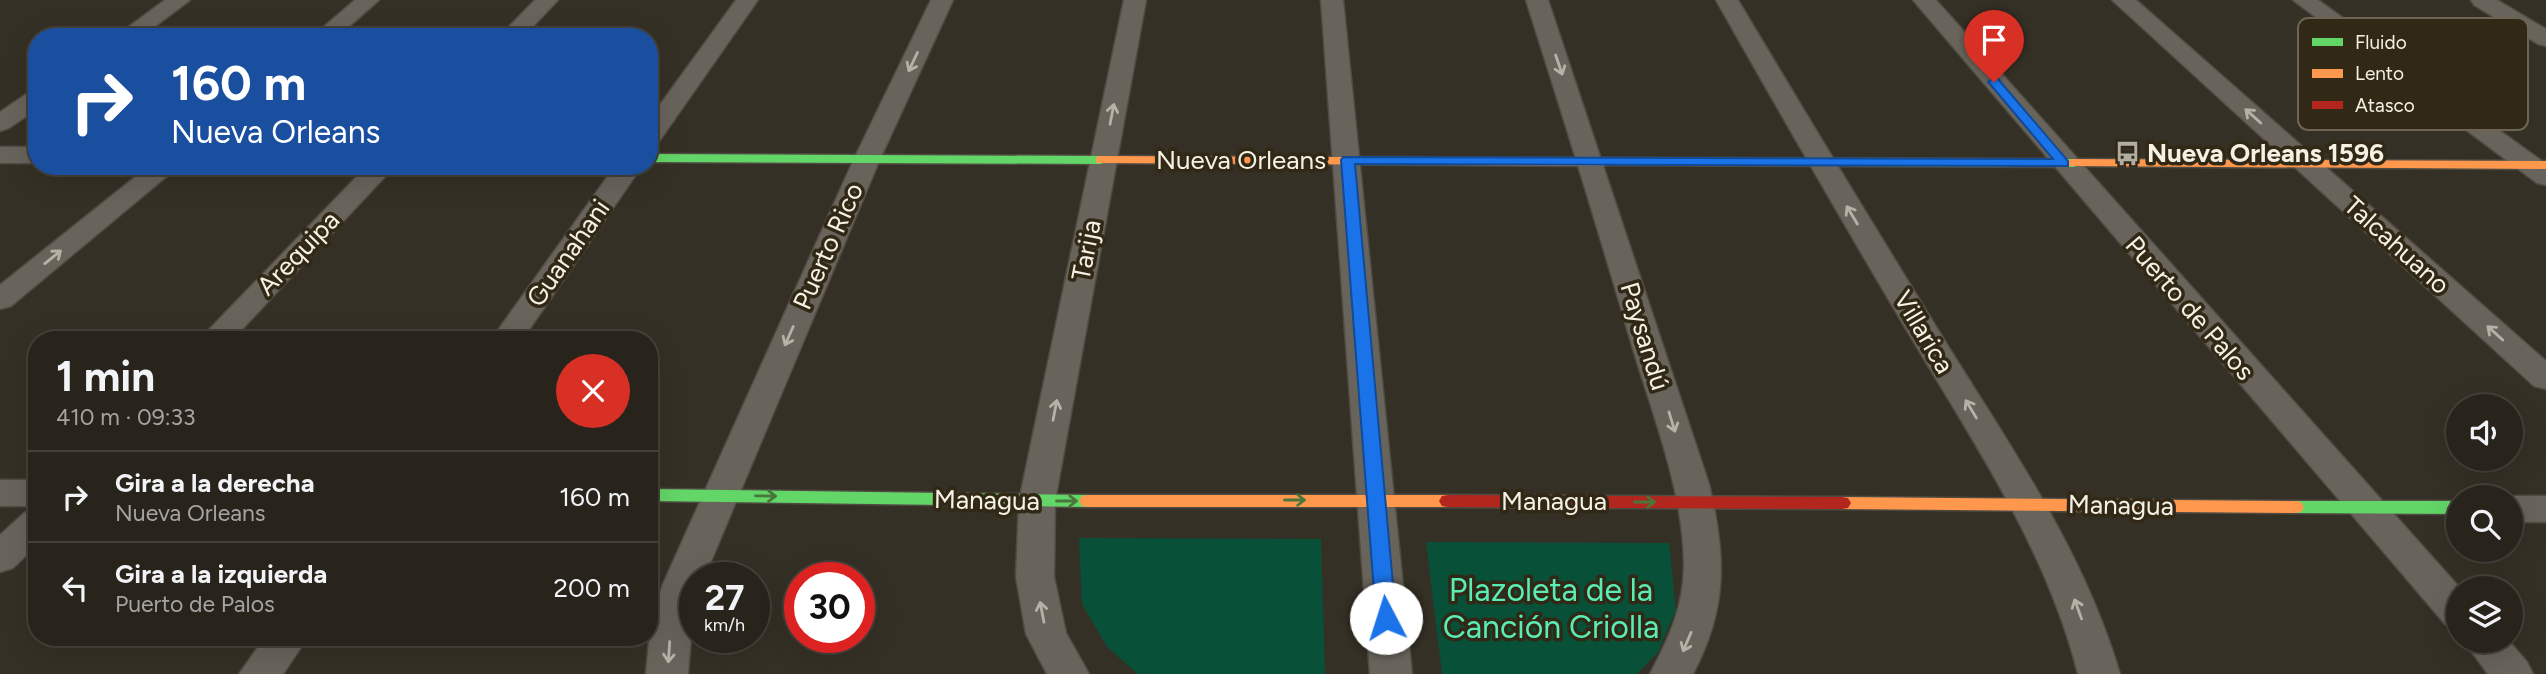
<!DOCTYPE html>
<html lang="es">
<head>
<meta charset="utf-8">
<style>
  body { margin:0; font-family:Figtree,sans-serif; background:#302c25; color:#f1f3f6; height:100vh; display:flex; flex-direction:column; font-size:26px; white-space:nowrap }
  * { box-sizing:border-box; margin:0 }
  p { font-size:23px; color:#a5a4a3 }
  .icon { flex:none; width:38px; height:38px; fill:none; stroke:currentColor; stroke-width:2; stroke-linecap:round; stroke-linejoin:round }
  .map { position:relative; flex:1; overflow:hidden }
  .side { position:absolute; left:28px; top:331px; width:630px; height:315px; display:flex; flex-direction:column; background:#28241c; border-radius:28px; box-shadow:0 7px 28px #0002,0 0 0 2px #44413b }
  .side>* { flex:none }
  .guide { position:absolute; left:28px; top:28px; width:630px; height:147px; border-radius:28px; box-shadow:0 7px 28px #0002,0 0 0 2px #44413b; background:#1a4fa0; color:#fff; overflow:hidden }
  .controls { position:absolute; left:2446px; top:394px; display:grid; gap:14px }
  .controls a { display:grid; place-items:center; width:77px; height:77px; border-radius:50%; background:#28241c; box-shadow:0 7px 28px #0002,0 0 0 2px #44413b; font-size:35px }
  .speed { position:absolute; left:679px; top:562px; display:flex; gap:14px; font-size:35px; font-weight:700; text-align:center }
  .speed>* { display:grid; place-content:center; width:91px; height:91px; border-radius:50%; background:#28241c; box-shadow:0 7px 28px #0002,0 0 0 2px #44413b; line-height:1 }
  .speed small { font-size:18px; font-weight:400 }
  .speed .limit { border:10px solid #d22; background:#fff; color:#111 }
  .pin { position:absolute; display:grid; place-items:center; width:60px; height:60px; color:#fff; margin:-72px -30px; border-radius:50% 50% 50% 0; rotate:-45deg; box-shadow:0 0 7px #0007 }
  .pin .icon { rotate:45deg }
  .me { position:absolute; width:77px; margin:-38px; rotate:355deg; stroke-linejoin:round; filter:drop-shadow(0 0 5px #0008) }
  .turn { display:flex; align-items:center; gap:24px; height:147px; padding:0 28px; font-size:32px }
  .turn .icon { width:91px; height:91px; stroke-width:2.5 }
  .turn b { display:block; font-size:49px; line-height:60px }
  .round { display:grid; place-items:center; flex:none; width:74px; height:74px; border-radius:37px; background:#302c25 }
  .head { display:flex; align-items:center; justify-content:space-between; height:119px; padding:0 28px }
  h1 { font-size:42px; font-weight:700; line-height:52px }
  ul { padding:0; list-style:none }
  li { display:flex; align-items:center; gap:21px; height:91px; padding:0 28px; border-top:2px solid #44413b }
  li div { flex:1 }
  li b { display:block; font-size:26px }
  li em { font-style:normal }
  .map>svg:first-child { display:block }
</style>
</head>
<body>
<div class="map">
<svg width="2546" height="674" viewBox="0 0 2546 674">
  <rect width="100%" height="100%" fill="#353025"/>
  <path fill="#085038" d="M1079,538L1321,539L1325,674H1138L1107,647L1082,604Z
    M1426,542L1669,543L1676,610L1658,652L1637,674H1442Z"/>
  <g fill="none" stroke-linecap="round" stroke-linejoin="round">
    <defs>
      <path id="street" d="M165,0H190L141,37H115Z
        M355,0H379L337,37H312Z
        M535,0H558L523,37H499Z
        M736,0H758L658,143L649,146V120Z
        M931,0H953L880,159L704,578H695C695,610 690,642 688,674H646L651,620L663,584L854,159Z
        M1124,0H1146L1055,501L1054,577L1066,633L1089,674H1047L1026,634L1016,577L1019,501Z
        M1321,0H1343L1412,674H1370Z
        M1526,0H1548L1709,484C1726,556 1728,607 1693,674H1650C1669,638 1684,606 1684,564C1683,490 1654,419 1633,349C1599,232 1563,116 1526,0Z
        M1716,0H1738C1807,116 1877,231 1948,346C2014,452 2084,552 2120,674H2078C2047,552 1979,451 1915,344C1847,230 1781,115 1716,0Z
        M1913,0H1936L2460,588L2459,628L2445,624Z
        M2112,0H2136L2546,361V389L2534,386Z
        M2293,0H2318L2546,164V185L2537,183Z
        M2471,0H2497L2546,29V46L2538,44L2474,5Z
        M37,91V109L9,128L0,131V112L28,93Z
        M0,147H37V163H0Z
        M149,166H179L11,306L0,309V285Z
        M367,166H395L232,340H199Z
        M615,166H642L522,340H491Z
        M0,480H37V506H0Z
        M2511,496H2546V522H2511V497H2508Z
        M37,509V545L13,568L0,572V535L24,513Z
        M265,637H308L283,674H239Z
        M2463,640H2508L2527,662L2533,674H2488Z"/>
      <path id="fast" d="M649,154L1101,156L1108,160L1101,164L649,162Z
        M1604,158L2074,159L2081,163L2074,167L1599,165V159Z
        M649,489L1088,495L1094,496L1097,501L1094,506L1088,507L649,501Z
        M2295,501H2459V514L2295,513L2289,512L2286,507L2289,502Z"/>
      <path id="slow" d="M1101,156L1604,158L1611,162L1604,166L1096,163V157Z
        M2074,159L2546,161V169L2069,166V160Z
        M1088,495H1448L1454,496L1457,501L1454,506L1448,507H1088L1082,506L1079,501L1082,496Z
        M1842,497L2295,501L2301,502L2304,507L2301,512L2295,513L1842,509L1836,508L1833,503L1836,498Z"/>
      <path id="jam" d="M1448,495L1842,497L1848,498L1851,503L1848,508L1842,509L1448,507L1442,506L1439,501L1442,496Z"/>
    </defs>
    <use href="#street" stroke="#504b42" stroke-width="3"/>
    <use href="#fast" stroke="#504b42" stroke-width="3"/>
    <use href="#slow" stroke="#504b42" stroke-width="3"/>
    <use href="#jam" stroke="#504b42" stroke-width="3"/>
    <use href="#street" fill="#68645c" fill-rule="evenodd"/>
    <use href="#fast" fill="#63d668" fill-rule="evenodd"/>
    <use href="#slow" fill="#ff974d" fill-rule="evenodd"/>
    <use href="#jam" fill="#b3261e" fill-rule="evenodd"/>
  </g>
  <defs><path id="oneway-shaft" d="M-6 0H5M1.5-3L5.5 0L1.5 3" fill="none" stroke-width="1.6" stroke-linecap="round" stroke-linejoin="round" transform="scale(1.75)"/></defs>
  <g stroke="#b6b2a7">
    <use href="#oneway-shaft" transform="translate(913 62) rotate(115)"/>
    <use href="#oneway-shaft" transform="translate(1559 65) rotate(71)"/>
    <use href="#oneway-shaft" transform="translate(1112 114) rotate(-79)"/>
    <use href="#oneway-shaft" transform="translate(2253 116) rotate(-138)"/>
    <use href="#oneway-shaft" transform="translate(1852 215) rotate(-121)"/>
    <use href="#oneway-shaft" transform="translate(53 257) rotate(-39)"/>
    <use href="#oneway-shaft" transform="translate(2495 333) rotate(-138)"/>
    <use href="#oneway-shaft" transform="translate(789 336) rotate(114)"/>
    <use href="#oneway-shaft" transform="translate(1971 409) rotate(-121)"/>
    <use href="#oneway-shaft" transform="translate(1055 410) rotate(-79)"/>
    <use href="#oneway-shaft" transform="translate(1672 422) rotate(73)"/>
    <use href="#oneway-shaft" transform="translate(2078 609) rotate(-110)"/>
    <use href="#oneway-shaft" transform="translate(1042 612) rotate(-101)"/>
    <use href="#oneway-shaft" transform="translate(1687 642) rotate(113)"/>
    <use href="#oneway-shaft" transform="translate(669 652) rotate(94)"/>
  </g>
  <g stroke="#48763b">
    <use href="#oneway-shaft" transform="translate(766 496) rotate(1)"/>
    <use href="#oneway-shaft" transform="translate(1295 500)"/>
    <use href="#oneway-shaft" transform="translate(1067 501)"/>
    <use href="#oneway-shaft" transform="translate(1645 502)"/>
  </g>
  <path fill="#1a73e8" stroke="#114b97" stroke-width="2" d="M1994,78L1998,79L2068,161V166L1355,164L1396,618L1393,623L1386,626L1379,623L1376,618L1341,160L1343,157L2053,159L1990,84L1988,82Z"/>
  <defs>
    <symbol id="bus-bare" viewBox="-9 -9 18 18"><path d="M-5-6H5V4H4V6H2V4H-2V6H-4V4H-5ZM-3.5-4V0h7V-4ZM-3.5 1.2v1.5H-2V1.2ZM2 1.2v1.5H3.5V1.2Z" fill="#b2ada2" stroke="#312816" stroke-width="2.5" paint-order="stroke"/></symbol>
  </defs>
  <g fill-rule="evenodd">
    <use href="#bus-bare" x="2110" y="136" width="35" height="35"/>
  </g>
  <g text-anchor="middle" stroke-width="7" stroke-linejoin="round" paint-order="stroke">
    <g font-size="26" font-weight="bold" fill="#f6f1e5" stroke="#312816" text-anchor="start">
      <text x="2147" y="162">Nueva Orleans 1596</text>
    </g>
    <g font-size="26" fill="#f6f1e5" stroke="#312816">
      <text x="1241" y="169">Nueva Orleans</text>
      <text transform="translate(2397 245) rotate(42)" y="9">Talcahuano</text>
      <text transform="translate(828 246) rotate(-66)" y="9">Puerto Rico</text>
      <text transform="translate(1086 250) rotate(-79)" y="9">Tarija</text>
      <text transform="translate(298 253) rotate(-46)" y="9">Arequipa</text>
      <text transform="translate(568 253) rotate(-55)" y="9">Guanahani</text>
      <text transform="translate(2190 308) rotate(49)" y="9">Puerto de Palos</text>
      <text transform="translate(1924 332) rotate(59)" y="9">Villarica</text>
      <text transform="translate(1645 336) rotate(73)" y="9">Paysandú</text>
      <text transform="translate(987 500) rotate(1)" y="9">Managua</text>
      <text x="1554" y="510">Managua</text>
      <text transform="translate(2121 505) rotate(1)" y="9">Managua</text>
    </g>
    <g font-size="32" fill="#59ecb4" stroke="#312816">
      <text x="1551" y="601">Plazoleta de la<tspan x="1551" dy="37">Canción Criolla</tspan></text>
    </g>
  </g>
  <rect x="2298" y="18" width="230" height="112" rx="10" fill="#312816" stroke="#6c6454" stroke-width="2"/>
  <rect x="2312" y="38" width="31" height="8" fill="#63d668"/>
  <rect x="2312" y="69" width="31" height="9" fill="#ff974d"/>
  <rect x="2312" y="101" width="31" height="8" fill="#b3261e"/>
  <g font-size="19" fill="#f6f1e5">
    <text x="2355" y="49">Fluido</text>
    <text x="2355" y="80">Lento</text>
    <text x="2355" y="112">Atasco</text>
  </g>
</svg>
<div class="controls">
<a><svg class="icon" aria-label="sound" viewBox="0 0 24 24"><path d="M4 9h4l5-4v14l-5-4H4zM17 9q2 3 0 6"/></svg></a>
<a><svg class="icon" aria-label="search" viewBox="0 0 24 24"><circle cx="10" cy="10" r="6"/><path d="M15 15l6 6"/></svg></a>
<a><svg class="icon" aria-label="layers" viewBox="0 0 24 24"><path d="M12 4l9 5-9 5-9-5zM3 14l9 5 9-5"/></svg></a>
</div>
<div class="speed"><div>27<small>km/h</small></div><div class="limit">30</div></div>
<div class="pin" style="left:1994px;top:82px;background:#d93025"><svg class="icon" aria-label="arrive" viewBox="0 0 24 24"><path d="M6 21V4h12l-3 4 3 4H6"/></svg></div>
<svg class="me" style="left:1386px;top:618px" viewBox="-20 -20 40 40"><circle r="19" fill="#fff"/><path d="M0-13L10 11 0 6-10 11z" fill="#1a73e8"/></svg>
<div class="guide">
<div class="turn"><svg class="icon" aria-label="right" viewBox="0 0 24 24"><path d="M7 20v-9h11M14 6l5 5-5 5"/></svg><div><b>160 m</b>Nueva Orleans</div></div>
</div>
<section class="side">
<div class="head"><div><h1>1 min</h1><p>410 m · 09:33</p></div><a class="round" style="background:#d93025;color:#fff"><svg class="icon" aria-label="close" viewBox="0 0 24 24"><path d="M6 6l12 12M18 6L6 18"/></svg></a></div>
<ul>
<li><svg class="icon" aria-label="right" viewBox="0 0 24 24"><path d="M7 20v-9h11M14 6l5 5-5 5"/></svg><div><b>Gira a la derecha</b><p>Nueva Orleans</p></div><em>160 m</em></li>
<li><svg class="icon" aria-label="left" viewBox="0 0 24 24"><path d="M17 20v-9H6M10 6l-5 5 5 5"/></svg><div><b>Gira a la izquierda</b><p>Puerto de Palos</p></div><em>200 m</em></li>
</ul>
</section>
</div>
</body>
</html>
